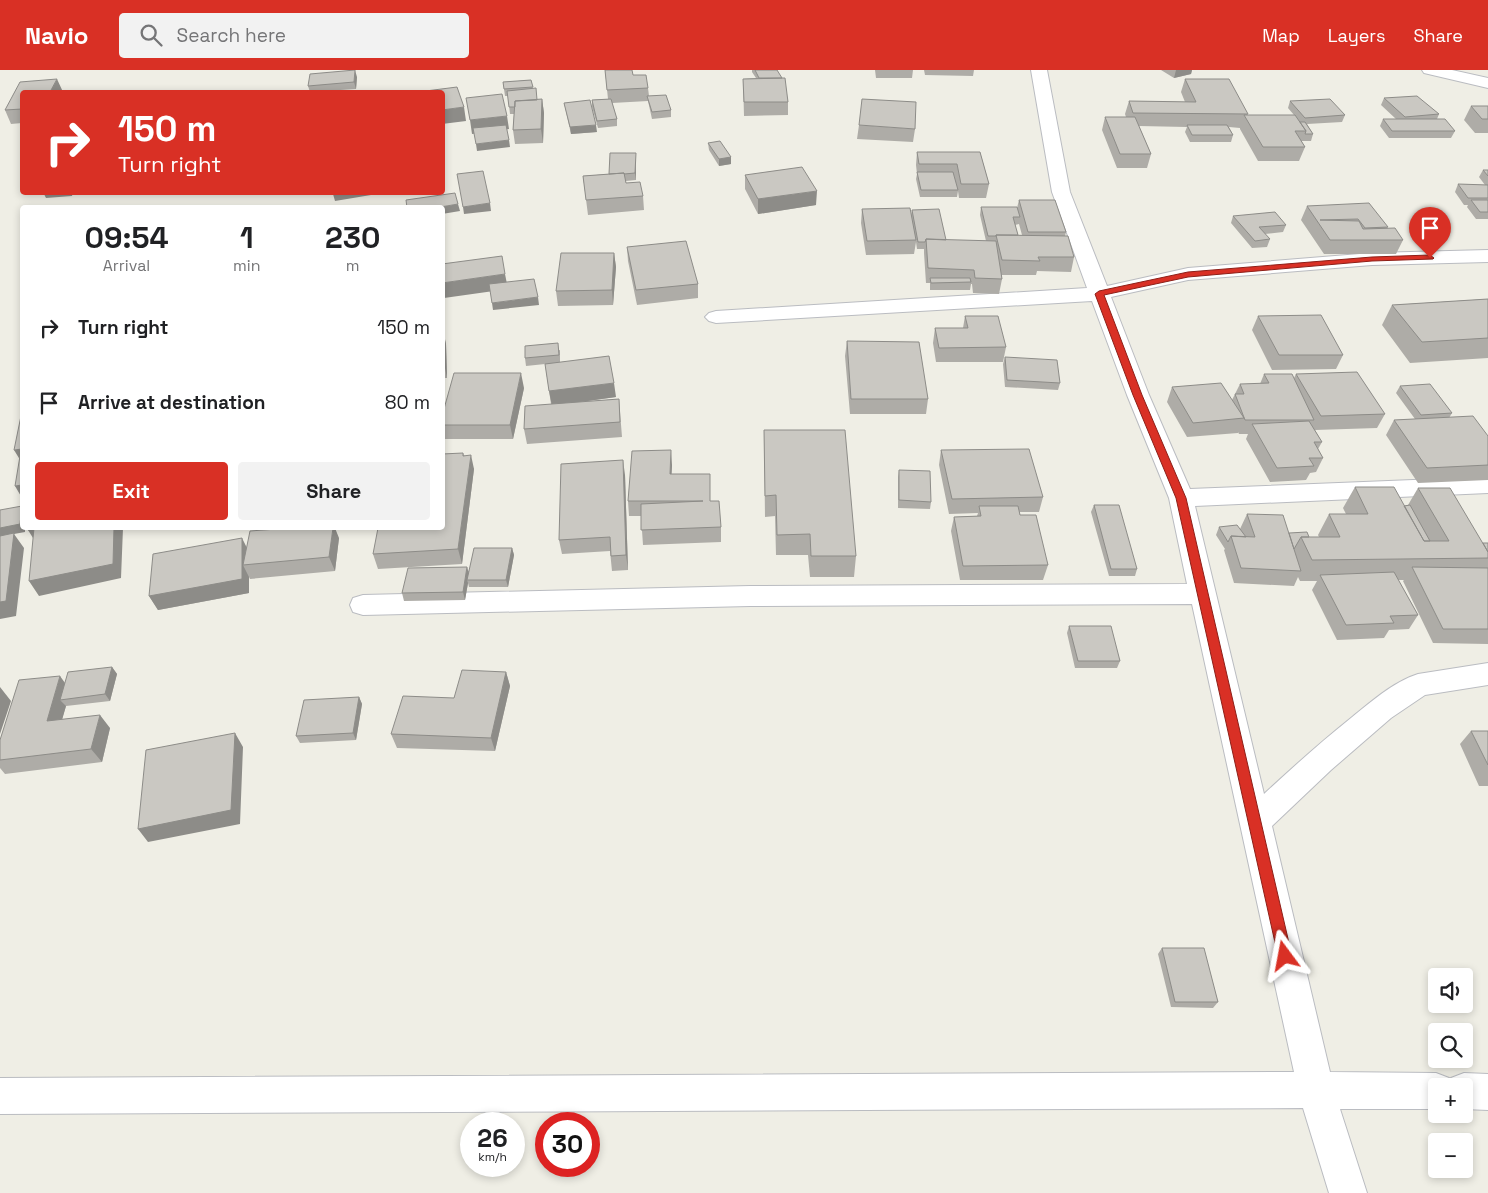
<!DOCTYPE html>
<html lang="en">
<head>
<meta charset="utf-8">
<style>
  body { margin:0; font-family:"Space Grotesk",sans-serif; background:#f2f2f2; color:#202124; height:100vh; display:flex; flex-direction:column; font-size:19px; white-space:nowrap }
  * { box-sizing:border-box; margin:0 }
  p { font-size:16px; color:#757577 }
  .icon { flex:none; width:28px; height:28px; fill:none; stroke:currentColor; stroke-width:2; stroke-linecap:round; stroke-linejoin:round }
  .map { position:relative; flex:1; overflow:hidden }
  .drawer { position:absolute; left:20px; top:135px; width:425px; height:325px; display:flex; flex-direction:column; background:#fff; border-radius:5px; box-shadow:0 2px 8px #0003 }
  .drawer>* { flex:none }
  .top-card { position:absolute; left:20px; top:20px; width:425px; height:105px; border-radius:5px; box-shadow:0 2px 8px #0003; background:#d93025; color:#fff; overflow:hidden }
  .fabs { position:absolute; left:1428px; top:898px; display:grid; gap:10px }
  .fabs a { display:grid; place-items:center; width:45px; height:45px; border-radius:5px; background:#fff; box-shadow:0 2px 8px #0003; font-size:25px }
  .speed { position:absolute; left:460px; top:1042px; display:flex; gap:10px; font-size:25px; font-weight:700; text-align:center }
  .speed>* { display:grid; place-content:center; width:65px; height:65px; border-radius:50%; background:#fff; box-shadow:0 2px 8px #0003; line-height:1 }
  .speed small { font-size:12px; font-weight:400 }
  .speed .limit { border:8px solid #d22; background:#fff; color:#111 }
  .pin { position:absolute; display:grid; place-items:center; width:42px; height:42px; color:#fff; margin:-51px -21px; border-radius:50% 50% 50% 0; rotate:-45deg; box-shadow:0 0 5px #0007 }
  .pin .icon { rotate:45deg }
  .me { position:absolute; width:55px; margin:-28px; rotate:347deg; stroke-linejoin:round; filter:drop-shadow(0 0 4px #0008) }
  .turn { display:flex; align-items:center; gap:18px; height:105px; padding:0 15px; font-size:22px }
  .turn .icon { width:65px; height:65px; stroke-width:2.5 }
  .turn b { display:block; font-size:35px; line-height:42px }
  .eta { display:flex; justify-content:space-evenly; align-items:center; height:85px; text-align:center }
  .eta b { font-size:30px; font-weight:800; line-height:35px }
  .primary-button { display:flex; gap:10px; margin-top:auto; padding:10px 15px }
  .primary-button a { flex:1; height:58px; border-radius:5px; background:#d93025; color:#fff; font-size:20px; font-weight:800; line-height:58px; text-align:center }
  .primary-button a+a { background:#f2f2f2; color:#202124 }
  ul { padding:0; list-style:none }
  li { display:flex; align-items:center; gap:15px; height:75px; padding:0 15px }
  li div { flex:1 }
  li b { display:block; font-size:19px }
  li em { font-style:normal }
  header { display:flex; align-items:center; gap:30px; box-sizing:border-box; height:70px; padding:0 25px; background:#d93025; color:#fff }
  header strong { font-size:24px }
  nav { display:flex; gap:28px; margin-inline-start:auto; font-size:18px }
  .search { width:350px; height:45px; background:#f2f2f2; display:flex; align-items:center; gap:12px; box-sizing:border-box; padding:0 18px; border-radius:5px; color:#757577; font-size:19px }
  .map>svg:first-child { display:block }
</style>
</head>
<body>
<header>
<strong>Navio</strong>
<div class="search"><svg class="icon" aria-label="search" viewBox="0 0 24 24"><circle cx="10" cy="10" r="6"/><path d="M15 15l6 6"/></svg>Search here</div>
<nav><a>Map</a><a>Layers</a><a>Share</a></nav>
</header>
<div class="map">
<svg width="1488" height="1123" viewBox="0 0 1488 1123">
  <rect width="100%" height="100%" fill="#efeee5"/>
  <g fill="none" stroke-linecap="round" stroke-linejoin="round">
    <defs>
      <path id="minor" d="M1031,0H1047L1070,122L1107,216L1188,198L1372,183L1488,180V192L1372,195L1188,210L1111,227L1149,325L1190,419L1488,407V423L1195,436L1264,724C1292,698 1321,672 1351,648C1371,632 1393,612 1418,604L1488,593V615L1425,625L1391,648L1331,700L1272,756L1330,1002L1436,1003L1449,1008L1450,1010L1451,1008L1464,1003L1488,1004V1040L1464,1039V1016H1436V1039H1340L1367,1123H1329L1303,1038L0,1044V1008L1294,1002L1192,534L750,536L363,545L353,542L350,535L353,528L363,525L750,516L1187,514L1169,428L1127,325L1092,231L716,253L709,251L705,247L709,243L716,241L1087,218L1052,122Z
        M1422,0H1452L1488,8V18L1424,3Z"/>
    </defs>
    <use href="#minor" stroke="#babcc1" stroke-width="2"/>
    <use href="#minor" fill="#fff" fill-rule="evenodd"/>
  </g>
  <path fill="#aeaca7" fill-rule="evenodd" d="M605,0L633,5L648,18L649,26L671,40V47L652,49L648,31L612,33L617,49V56L598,58L592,37V30L608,29Z
    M752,0H777L788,32V45L744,46L743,9L756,8L752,2Z
    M875,0H913L912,8H876Z
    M924,0H974L973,6L925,5Z
    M1161,0H1192L1191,4L1174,8Z
    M357,7L356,19L310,22L308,16Z
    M1185,9L1248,44L1247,45H1294L1288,38L1290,31L1345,45L1342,52L1307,54L1313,64L1311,71H1302V72L1305,77L1299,91H1258L1240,59V58L1229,57L1233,65L1231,72H1190L1185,62L1187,57L1139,56L1151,84L1147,98H1117L1102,60L1105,47H1126L1125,44L1129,31L1185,32L1181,22Z
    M531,10L533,19L537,30L542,29L544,43L543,73L515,74L513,60L514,44H510L508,26H505L503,12Z
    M22,22V53L11,54L5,40Z
    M1384,28L1439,44L1437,49L1455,61L1451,68H1389L1380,56L1383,49H1396L1381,35Z
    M564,33L597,62L571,64Z
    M1471,36H1488V63H1475L1464,50Z
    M859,55L915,59L913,72L857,69Z
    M708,73L731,87V94L719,96L709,80Z
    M917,82H980L989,114L986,128H959L958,121L957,127H920L916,109L917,104L916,95Z
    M636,90V110L626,111V113L643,126L644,140L588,145L583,106L609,104Z
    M1483,100H1488V149H1476L1467,137L1468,135H1464L1455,122L1458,114L1485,115L1479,107Z
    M745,105L816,135L758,144L745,119Z
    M174,122H192L175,124Z
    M1019,130L1066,162L1065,166L1074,187L1071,202L1037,201L1036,205H1002V209L999,224L973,223L972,214H971L970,220H930V213H926L924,183V179H917L916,172L914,184L866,185L861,153L862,139L911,145L912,140L946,170L986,171L980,145L981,137L1017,138ZM1019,154L1022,165H1018L1015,155Z
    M1307,136L1388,157L1387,158L1403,170L1396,184H1324L1301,150Z
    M1233,146L1286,155L1283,162L1265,164L1270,169L1267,177L1252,178L1231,153Z
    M627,177L698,214V228L637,235L628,191Z
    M614,183L616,197L613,235L558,236L556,221Z
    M1488,229V288L1410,293L1382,255L1392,235Z
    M965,246L1006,277L1003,292H936L933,273L935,258H963Z
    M1258,246L1343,285L1336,299L1272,300L1252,260Z
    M442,259L446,274L447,308H442Z
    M847,271L928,329L926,344H850L845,286Z
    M560,280V292L616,327L580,332L619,329L622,367L527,374L524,359L551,334L545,294L526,296L525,288Z
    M1005,287L1060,313L1058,320L1005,317L1003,294Z
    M1264,304L1294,308L1296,304L1385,344L1377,358L1315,360L1322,372L1318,379L1323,388L1316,402L1310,403L1306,410L1270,412L1246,369L1248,364H1239L1238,362V363L1187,367L1167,332L1172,317L1232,330L1240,314H1260Z
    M1400,316L1452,343L1449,348L1488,366V410L1418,413L1386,365L1394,350L1415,349L1396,323Z
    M524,318L513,369H444L442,363V346Z
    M764,360L856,486L854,507H810L808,485H776L775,446L765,447Z
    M941,380L1043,427L1039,442H1020V445L1048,495L1043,510H960L951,461L954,447L977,446L978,443L949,444L939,395Z
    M463,383L464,385L474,399L462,494L378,499L373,484L442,458Z
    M672,395L671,404L710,418V431L721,457V472L643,475L641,446H629L628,431Z
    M899,400L931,432L930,439L898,438V407Z
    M625,405L628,500L612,501L610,481L562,484L559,470Z
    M1355,417L1404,436L1408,435L1418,418L1483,473H1488V574L1433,573L1403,511L1404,510H1398L1418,545L1409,559L1389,560L1384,568L1337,570L1312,520L1317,511H1300L1298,507L1294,516L1234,513L1224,480L1225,479L1216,465L1219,457L1240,459L1247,444L1289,463L1309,467H1319L1318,465L1329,444H1346L1343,438Z
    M1094,435L1137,499L1135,506H1109L1091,442Z
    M339,468L335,501L250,509L249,507V523L158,540L149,526L247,477Z
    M512,478L514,485L508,517H469L468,513L465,530L404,531L402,523L467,497L468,501Z
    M1069,556L1120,591L1117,598H1075L1067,563Z
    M112,597L117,604L110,631L66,636L62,649L110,658L102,692L5,704L0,698V670L65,613Z
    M506,602L510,616L495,681L397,678L391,664L454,628Z
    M359,627L362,634L356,670L300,673L296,666Z
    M1471,661H1488V716H1479L1460,674Z
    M1162,878L1218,932L1213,938L1171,937L1158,884Z"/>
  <path fill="#8d8c88" d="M355,0L357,7L356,19L354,12Z
    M1176,0H1192L1191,4L1174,8Z
    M57,9L63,22H50Z
    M542,29L544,43L543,73L541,59Z
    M464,37L466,51L442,54V40Z
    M507,46L509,59L472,64L470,50Z
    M596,55L597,62L571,64L570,57Z
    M509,70L510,77L477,81L476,74Z
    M636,83V110L635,103Z
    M731,87V94L719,96V89Z
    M817,121L816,135L758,144V129Z
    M43,122H73L72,126L46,128Z
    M340,122H376L377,124L335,131L333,124Z
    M490,133L491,141L464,144L463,137Z
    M458,134L460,141L442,144V138H435Z
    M614,183L616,197L613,235L612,220Z
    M505,204L508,219L444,228L442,221V213Z
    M538,227L539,235L493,240L492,233Z
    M443,259L446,274L447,308L444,293Z
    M521,303L524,318L513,369L510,355Z
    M614,313L616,327L552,336L549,321Z
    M22,379V393L14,380Z
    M671,380L672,395L671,419L670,404Z
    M471,385L474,399L462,494L458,479Z
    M623,390L625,405L628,500L626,485Z
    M22,415V428L15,416Z
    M22,438V458H25V462L14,464L24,478L16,546L0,549V458Z
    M39,458L33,468L28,460Z
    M114,458H123L121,508L39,526L29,511Z
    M333,458H335L339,468L335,501L329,487Z
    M242,468L249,482L243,495L249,507V523L158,540L149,526Z
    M512,478L514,485L508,517L506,510Z
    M467,497L469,504L467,510L468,513L465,530L463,522Z
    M112,597L117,604L110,631L105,624Z
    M506,602L510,616L495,681L491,668Z
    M60,606L70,620L60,630L66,636L58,664L47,651Z
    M0,617L11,631L0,664Z
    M359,627L362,634L356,670L353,663Z
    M100,645L110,658L102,692L91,679Z
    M235,663L243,677L240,754L148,772L138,759Z"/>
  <path fill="#cac8c2" stroke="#8d8c88" d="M355,0L354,12L308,16L310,4Z
    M605,0H632L633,5H646L648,18L607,20Z
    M755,0H777L782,8H759Z
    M785,8L788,32H744L743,9Z
    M57,9L50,22H22V39L5,40L20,12Z
    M1185,9H1229L1248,44L1133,43L1129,31L1196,32Z
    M531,10L533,17L504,19L503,12Z
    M457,17L464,37L442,40V22H418Z
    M536,18L537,30L515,31V37H509L507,21Z
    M502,24L507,46L470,50L466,28Z
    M666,25L671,40L652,42L647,26Z
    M1417,26L1439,44L1405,47L1384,28Z
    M542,29L541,59L513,60L515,31Z
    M611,29L617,49L597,51L592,30Z
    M862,29L916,32L915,59L859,55Z
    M1330,29L1345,45L1305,48L1290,31Z
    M590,30L596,55L570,57L564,33Z
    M1471,36H1488V49H1482Z
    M1244,45H1295L1306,61H1295L1305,77H1263Z
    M1105,47H1135L1151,84H1120Z
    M1383,49H1445L1455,61H1392Z
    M1300,52H1305L1313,64H1305L1306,61Z
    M506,55L509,70L476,74L473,58Z
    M1187,55H1227L1233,65H1192Z
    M720,71L731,87L719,89L708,73Z
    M917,82H980L989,114H961L957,94H919Z
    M610,83H636L635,103L624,104V103L609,104Z
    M802,97L817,121L758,129L745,105Z
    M1483,100H1488V106Z
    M483,101L490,133L463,137L457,104Z
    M917,102H953L958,120H921Z
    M624,103L626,113L640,112L643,126L586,130L583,106Z
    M1458,114L1488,115V128H1468Z
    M455,123L458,134L435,138H407L406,130Z
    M1019,130H1055L1066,162H1028Z
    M1471,130H1488V142H1480Z
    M1369,133L1388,157L1365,158L1358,149L1320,150L1359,151L1363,159L1395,158L1403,170H1330L1307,136Z
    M981,137H1017L1020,147H1013L1018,165H996V166H988Z
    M910,138L916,170L867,171L862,139Z
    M939,139L946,170L926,169L925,172H918L912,140Z
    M1275,142L1286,155L1259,157L1270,169L1255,171L1233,146Z
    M996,165L1068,166L1074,187H1038L1040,191L1002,190Z
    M926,169L996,171L1002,209L975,208L974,200L928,198Z
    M686,171L698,214L636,220L627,177Z
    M561,183H614L612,220L556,221Z
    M502,186L505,204L442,213V194Z
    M930,208H970L971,212L931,213Z
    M534,209L538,227L492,233L489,214Z
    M1488,229V268L1422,272L1392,235Z
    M1321,245L1343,285H1279L1258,246Z
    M965,246H998L1006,277L939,278L935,258H968Z
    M442,259L444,293H442Z
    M847,271L919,272L928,329H851Z
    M558,273L559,285L525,288V276Z
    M609,286L614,313L549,321L545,294Z
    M1005,287L1057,290L1060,313L1007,310Z
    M1357,302L1385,344L1321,346L1296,304Z
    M454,303H521L510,355H442V346Z
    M1264,304H1292L1314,350H1245L1235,324H1244L1240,314L1269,313Z
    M1221,313L1244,348L1193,353L1172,317Z
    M1430,314L1452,343L1421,345L1400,316Z
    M619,329L620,352L524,359L525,336Z
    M22,341V379L14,380Z
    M1473,346L1488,366V395L1427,398L1394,350Z
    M1309,351L1322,372H1314L1323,388H1309L1314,396L1277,398L1252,354Z
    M764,360H845L856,486H811L810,464L777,465L776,425L765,426Z
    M1029,379L1043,427L952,429L941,380Z
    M671,380L670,404H710V431H719L721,457L641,460V434L703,431H628L632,381Z
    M463,383V386L471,385L458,479L373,484L378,458H442V384Z
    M22,385V415L15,416L20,386Z
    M623,390L626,485L611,486L610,467L559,470L561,394Z
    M899,400L930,401L931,432L899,430Z
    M1355,417H1394L1424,471H1449L1418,418H1450L1488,482V488L1312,490L1301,467H1340L1329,444H1368Z
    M1094,435H1119L1137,499H1111Z
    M1410,435L1430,471H1424L1404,436Z
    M22,436L20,454L0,458V440Z
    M979,436H1018L1020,445H1036L1048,495L963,496L954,447L981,446Z
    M1247,444L1283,445L1301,501L1241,498L1231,466L1255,467Z
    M1237,455L1246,467L1231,466L1228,472L1219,457Z
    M28,458H34V459L28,460Z
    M34,458H114L113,494L29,511Z
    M291,458H333L329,487L243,495L250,461Z
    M1307,462L1309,467H1301L1294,479L1289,463Z
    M14,463L6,531L0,532V466Z
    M242,468V509L149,526L153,484Z
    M1483,473H1488V482Z
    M474,478H512L506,510H467Z
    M467,497L463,522L402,523L408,498Z
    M1412,497L1488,498V559H1443Z
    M1394,502L1418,545L1390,546L1394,553L1346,555L1320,505Z
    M1069,556H1111L1120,591H1078Z
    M112,597L105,624L60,630L68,602Z
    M462,600L506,602L491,668L391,664L403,626L454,628Z
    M60,606L47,651L100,645L91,679L0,690V670L19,610Z
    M359,627L353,663L296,666L304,630Z
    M1471,661H1488V695Z
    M235,663L231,740L138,759L146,680Z
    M1162,878H1204L1218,932H1175Z"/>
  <path fill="#d93025" stroke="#8d1f18" d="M1430,185L1434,188L1433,189L1372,191L1188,207L1104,225L1142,325L1186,428L1292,886L1290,890L1285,892L1280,890L1278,886L1176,428L1133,325L1095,224L1099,221L1188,202L1372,187Z"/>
</svg>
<div class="fabs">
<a><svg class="icon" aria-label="sound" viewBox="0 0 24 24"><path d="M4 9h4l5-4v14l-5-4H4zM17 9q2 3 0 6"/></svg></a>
<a><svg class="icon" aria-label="search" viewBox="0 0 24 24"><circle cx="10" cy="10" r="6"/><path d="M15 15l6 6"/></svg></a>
<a>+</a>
<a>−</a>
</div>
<div class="speed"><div>26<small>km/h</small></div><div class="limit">30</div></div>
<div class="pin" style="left:1430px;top:188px;background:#d93025"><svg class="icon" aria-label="arrive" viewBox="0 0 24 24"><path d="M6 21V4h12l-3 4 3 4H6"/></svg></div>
<svg class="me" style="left:1285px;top:886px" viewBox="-20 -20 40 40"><path d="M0-17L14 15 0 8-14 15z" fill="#d93025" stroke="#fff" stroke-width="4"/></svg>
<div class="top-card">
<div class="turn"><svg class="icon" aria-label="right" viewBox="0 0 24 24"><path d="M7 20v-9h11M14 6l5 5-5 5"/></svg><div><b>150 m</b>Turn right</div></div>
</div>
<section class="drawer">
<div class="eta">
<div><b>09:54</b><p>Arrival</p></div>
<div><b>1</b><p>min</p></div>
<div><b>230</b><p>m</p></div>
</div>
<ul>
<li><svg class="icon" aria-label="right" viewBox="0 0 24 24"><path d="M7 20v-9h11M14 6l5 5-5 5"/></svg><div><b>Turn right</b></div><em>150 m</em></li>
<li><svg class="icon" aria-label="arrive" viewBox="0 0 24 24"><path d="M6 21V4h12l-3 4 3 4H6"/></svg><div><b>Arrive at destination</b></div><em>80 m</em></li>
</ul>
<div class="primary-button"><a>Exit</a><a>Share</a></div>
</section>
</div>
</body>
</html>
